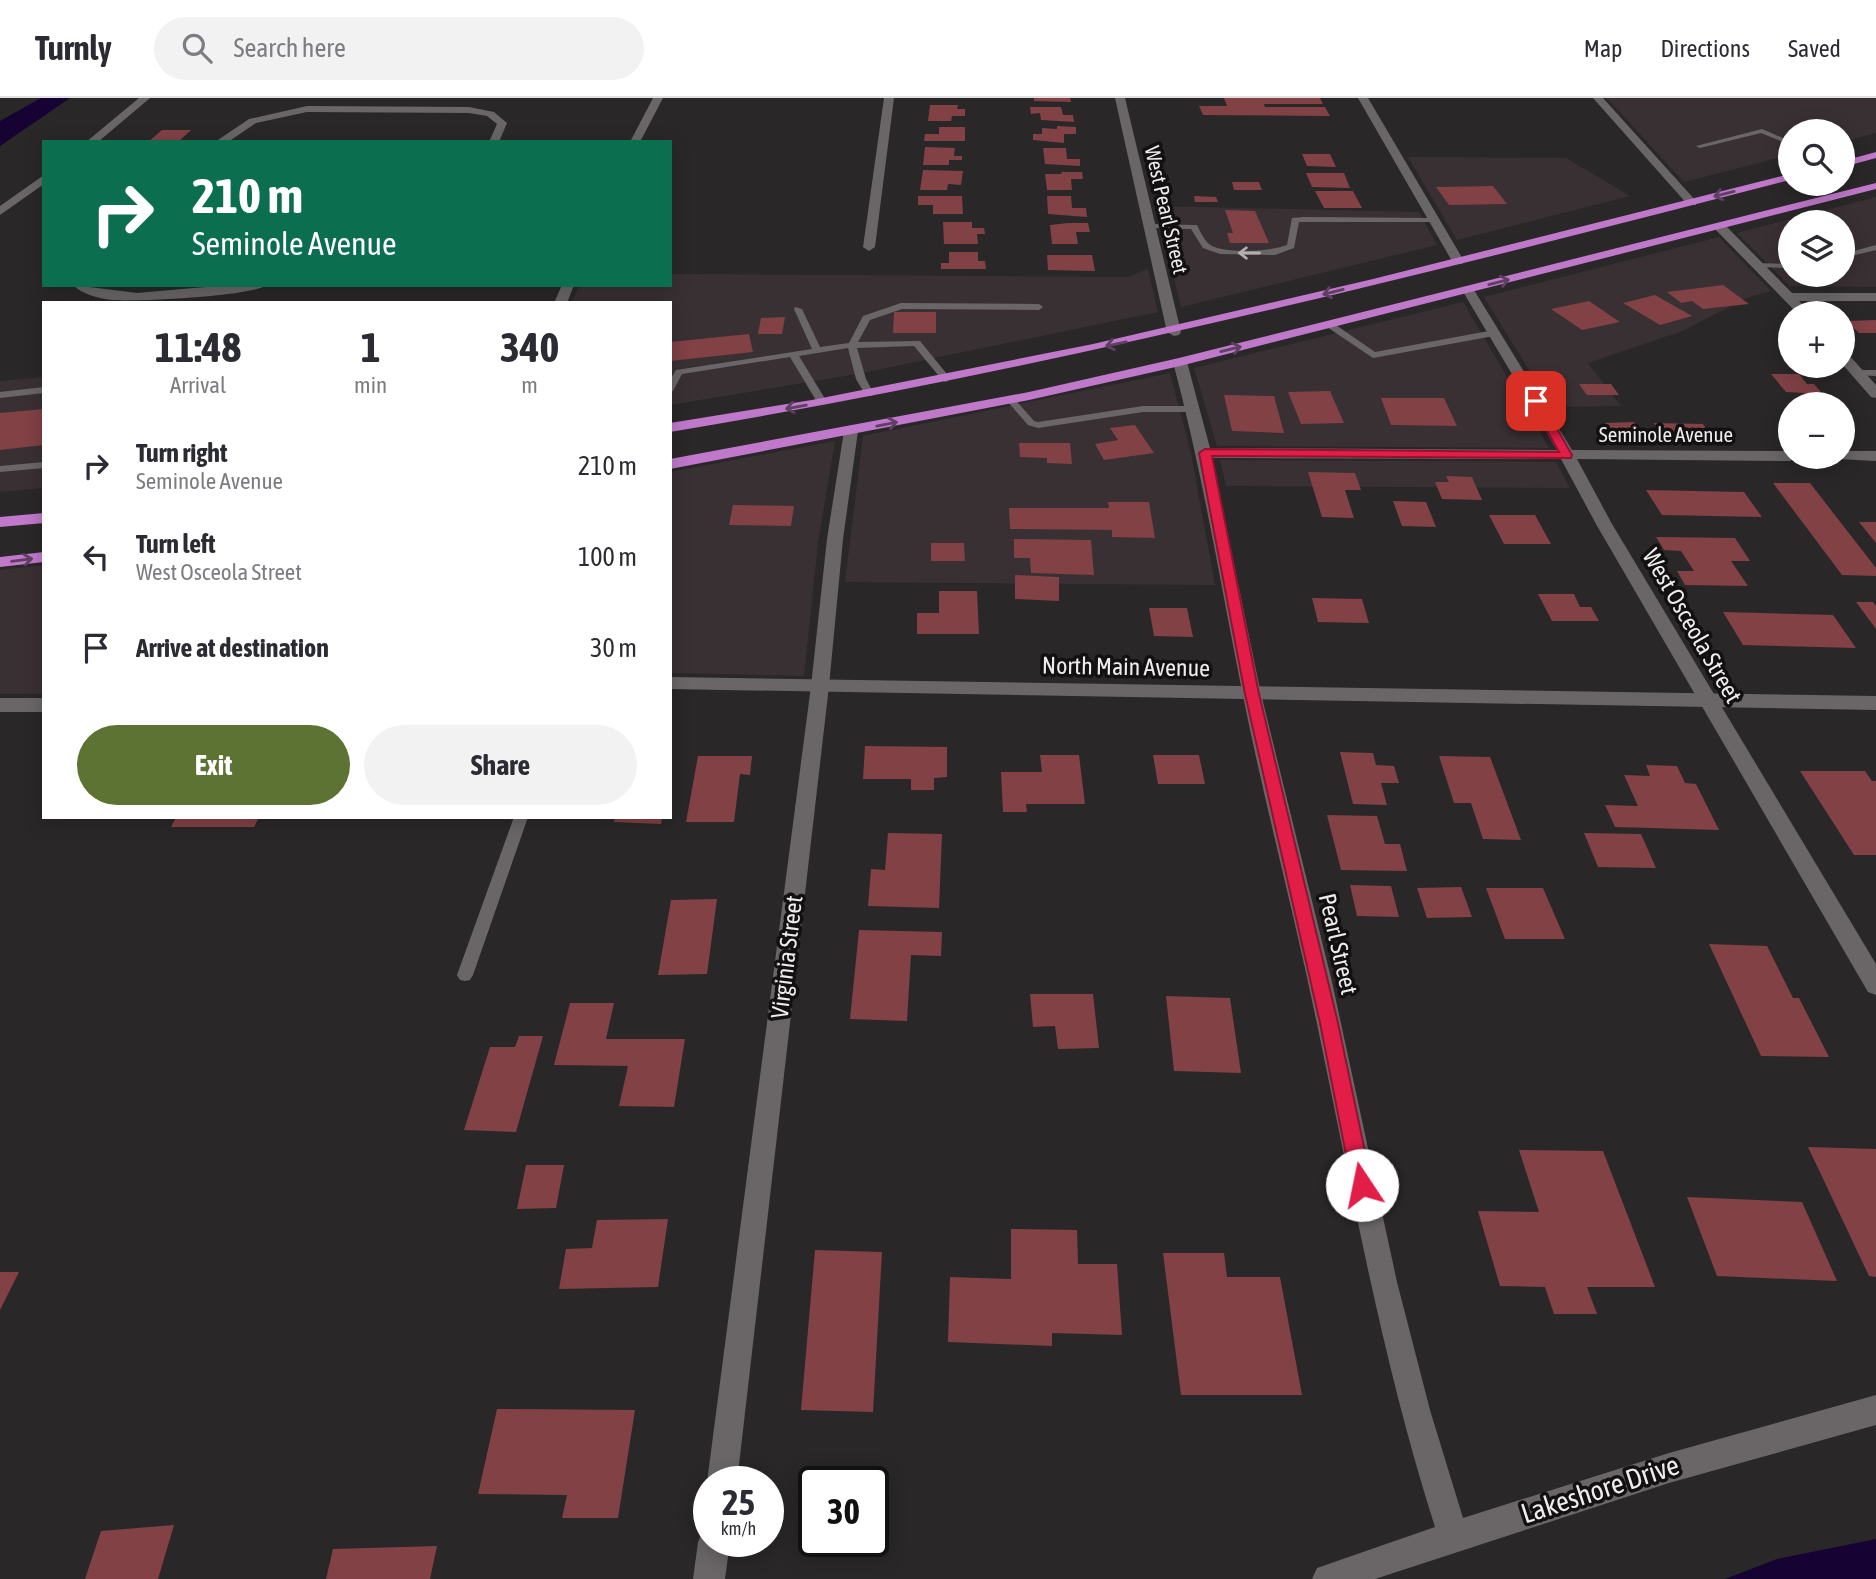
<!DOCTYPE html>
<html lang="en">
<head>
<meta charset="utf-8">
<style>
  body { margin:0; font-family:"Asap Condensed",sans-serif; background:#f2f2f3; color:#2b2b33; height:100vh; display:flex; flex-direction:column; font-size:26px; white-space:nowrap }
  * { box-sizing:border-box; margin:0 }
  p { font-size:23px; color:#7c7c81 }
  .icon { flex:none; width:38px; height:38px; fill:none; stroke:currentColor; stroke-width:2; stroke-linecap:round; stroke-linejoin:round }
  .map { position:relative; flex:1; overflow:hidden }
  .drawer { position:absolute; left:42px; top:203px; width:630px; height:518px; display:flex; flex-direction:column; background:#fff; border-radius:0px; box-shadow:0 4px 18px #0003 }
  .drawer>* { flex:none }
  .guide { position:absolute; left:42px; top:42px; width:630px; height:147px; border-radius:0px; box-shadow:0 4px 18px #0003; background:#0b6e4f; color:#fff; overflow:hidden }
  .controls { position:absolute; left:1778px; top:21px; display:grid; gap:14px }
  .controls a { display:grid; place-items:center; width:77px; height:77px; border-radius:50%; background:#fff; box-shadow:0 4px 18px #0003; font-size:35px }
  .speed { position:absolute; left:693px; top:1368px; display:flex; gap:14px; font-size:35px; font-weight:700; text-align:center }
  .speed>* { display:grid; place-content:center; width:91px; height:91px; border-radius:50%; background:#fff; box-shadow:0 4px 18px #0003; line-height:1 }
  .speed small { font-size:18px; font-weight:400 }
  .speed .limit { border:4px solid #111; border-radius:10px; background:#fff; color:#111 }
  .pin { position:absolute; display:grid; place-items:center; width:60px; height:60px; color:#fff; margin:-30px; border-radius:14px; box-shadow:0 4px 10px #0006 }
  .me { position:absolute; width:77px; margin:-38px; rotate:349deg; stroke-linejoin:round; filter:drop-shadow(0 0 5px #0008) }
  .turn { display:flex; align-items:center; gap:24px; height:147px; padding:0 35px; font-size:32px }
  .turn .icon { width:91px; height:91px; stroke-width:2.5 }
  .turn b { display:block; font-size:49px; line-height:60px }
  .eta { display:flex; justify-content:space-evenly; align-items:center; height:119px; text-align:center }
  .eta b { font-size:42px; font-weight:700; line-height:49px }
  .button { display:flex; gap:14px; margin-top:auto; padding:14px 35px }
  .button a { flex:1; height:80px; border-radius:42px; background:#5d7333; color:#fff; font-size:28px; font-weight:700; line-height:80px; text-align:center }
  .button a+a { background:#f2f2f3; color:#2b2b33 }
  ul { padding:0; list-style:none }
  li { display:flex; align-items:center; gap:21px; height:91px; padding:0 35px }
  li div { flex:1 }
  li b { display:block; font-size:26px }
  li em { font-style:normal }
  header { display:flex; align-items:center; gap:42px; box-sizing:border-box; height:98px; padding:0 35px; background:#fff; border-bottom:2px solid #e1e1e2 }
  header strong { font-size:33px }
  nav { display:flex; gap:38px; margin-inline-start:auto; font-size:24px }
  .search { width:490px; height:63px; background:#f2f2f3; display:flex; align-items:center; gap:18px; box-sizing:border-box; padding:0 24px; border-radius:38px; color:#7c7c81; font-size:26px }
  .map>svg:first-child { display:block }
</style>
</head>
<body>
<header>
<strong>Turnly</strong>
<div class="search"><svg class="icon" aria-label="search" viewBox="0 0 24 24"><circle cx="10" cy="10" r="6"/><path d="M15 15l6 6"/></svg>Search here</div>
<nav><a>Map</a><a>Directions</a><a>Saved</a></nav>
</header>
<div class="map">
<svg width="1876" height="1481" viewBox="0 0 1876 1481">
  <rect width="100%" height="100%" fill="#2a2728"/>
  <path fill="#393034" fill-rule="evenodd" d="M1607,0H1876V35L1843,44V33H1790V57L1684,84Z
    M1408,59L1566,60L1630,98L1457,142Z
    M1876,99V189L1790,188L1737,135ZM1790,124H1843V177H1790Z
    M1156,108L1419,114L1437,147L1181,209Z
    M1719,139L1771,193L1749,199L1682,233L1588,265L1621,308L1552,309L1484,199Z
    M1148,171L1158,214L857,276L670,307V205H572L579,187H670V176L1128,179Z
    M1463,204L1549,350L1217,348L1194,270Z
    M1170,275L1191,355L1215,487L845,484L863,338Z
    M44,279V390L0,394V283Z
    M835,343L818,445L804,578L670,575V374Z
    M1220,362L1556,364L1570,390L1226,388Z
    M44,467V596H0V472Z"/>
  <path fill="#160333" d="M41,0H70L0,48V23Z
    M1876,1441V1481H1725L1777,1461Z"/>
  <path fill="#814145" d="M1034,0H1070L1071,4L1034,3Z
    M1224,0H1320L1323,6H1264L1265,9H1325L1330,18L1203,17L1199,8H1227Z
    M930,7H958L957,11H965V18H952L951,23H928Z
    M1030,9H1061L1063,17H1073L1074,24L1041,22L1040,15L1031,16Z
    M1057,28L1076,29V36H1064V45L1033,42V36H1042V30L1057,31Z
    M939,29H965V43H924L925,36H939Z
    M162,32H191L178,44H148Z
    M925,49L955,50L954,58H962V62H949V67H923Z
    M1043,50H1066L1067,61H1080V68L1045,66Z
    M1302,56H1330L1336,69L1307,68Z
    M923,72L963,73L961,87L948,86L947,92H920Z
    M1061,74H1082L1083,81H1071L1072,92H1047L1045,76H1062Z
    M1306,75H1344L1350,90L1312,89Z
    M1232,84H1259L1262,92H1234Z
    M1493,88L1507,106L1449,107L1436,89Z
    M1315,93H1353L1362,110H1324Z
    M918,98H962L963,116H933V107H918Z
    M1047,98H1071L1072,110H1086L1087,119L1048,116Z
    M1194,98L1216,99L1218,104H1195Z
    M1225,112L1255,113L1269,145H1230L1227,135H1233Z
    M943,124H972V130H984L985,136H977L978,146H944Z
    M1068,125H1088L1090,134H1076L1078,146H1052L1050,127Z
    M949,154H978V163H985L986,171H941V165H949Z
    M1047,157H1092L1095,173L1048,172Z
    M1723,187L1749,206L1703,211L1692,203L1681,205L1667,194Z
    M1655,197L1692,218L1660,227L1623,205Z
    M1589,203L1620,224L1582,232L1551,211Z
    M894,214H936V235H893Z
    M785,219L782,236H758L761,220Z
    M1876,222V235H1859L1846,223Z
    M749,236L753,254L670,263V244Z
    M1771,276H1799L1807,286H1814L1827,301L1808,300L1804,295L1786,294Z
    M1579,286H1611L1619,297H1587Z
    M1330,293L1344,325L1301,326L1288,294Z
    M1224,297L1274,298L1284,335L1232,333Z
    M1381,300H1444L1457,328L1391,327Z
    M44,311V347L0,352V315Z
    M1634,324L1642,335H1611L1604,325Z
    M1654,325L1703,326L1713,341L1663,340Z
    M1135,327L1154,355L1104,362L1095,346L1118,342L1110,330Z
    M1019,345H1070L1072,366L1047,365V360L1020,359Z
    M1308,374L1355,375L1361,392H1345L1354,420L1322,419Z
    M1446,378L1472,379L1482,402L1442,401L1435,384H1449Z
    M1773,385H1810L1876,470V478L1842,477Z
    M1646,392L1744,394L1762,419L1662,417Z
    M1393,403L1426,404L1436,429L1402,428Z
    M1108,404H1149L1155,440L1112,439V432L1010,431L1009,410H1109Z
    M733,407L794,408L791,428L729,427Z
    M1489,417H1535L1551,446H1504Z
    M1859,424H1876V445Z
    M1656,439L1735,440L1750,463H1731L1748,488L1685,487L1677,473H1694L1681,453L1664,452Z
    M1014,441L1091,442L1094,477L1031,475L1030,460H1014Z
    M931,445H964L965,463H931Z
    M1015,477L1059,479V503L1015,501Z
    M939,493H977L979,536H917V515H939Z
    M1538,496H1574L1580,509H1591L1599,523H1552Z
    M1312,500L1362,501L1369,525L1318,524Z
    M1856,504H1873L1876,508V531Z
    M1149,510H1187L1193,539L1154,538Z
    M1723,514L1833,517L1856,550L1743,547Z
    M865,648L947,649V679L934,680V692H911V681H863Z
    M1340,654L1373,655L1376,667L1394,668L1399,685H1381L1387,707L1353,706Z
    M1040,657H1079L1085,706H1026L1027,714H1003L1001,674H1042Z
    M1153,657H1199L1205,686H1158Z
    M698,658H752L750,677L740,676L734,724H686Z
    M1439,658L1490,659L1521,742L1483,741L1471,705H1454Z
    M1646,667L1677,668L1685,685L1696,686L1719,732L1615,729L1605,707L1638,708L1624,677L1650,678Z
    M1800,673H1865L1872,683H1876V757H1854Z
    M1327,717L1377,718L1385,746H1400L1407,773L1341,772Z
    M176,719H259L254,729H171Z
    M615,719H662L661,726L614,724Z
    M888,735L942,736L939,810L868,808L871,771L885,772Z
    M1584,735L1641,736L1656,770L1598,769Z
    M1350,787L1391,788L1399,819L1357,818Z
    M1461,789L1472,819L1427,820L1417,790Z
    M1486,790H1543L1565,841H1505Z
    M717,801L707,876L658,877L671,802Z
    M859,832L942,834L941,858L911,857L907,923L850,921Z
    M1709,846L1767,848L1793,900H1799L1829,959L1761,958Z
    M1030,896H1093L1099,950L1058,951L1055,928L1033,929Z
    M1166,898L1230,900L1241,975L1174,973Z
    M570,905H614L606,941H685L674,1009L619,1008L628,968L554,967Z
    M519,938H543L516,1034L464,1032L490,949H515Z
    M1808,1049L1876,1051V1179L1869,1178Z
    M1519,1052L1603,1053L1655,1189H1587L1597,1216H1554L1545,1189L1500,1188L1478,1113L1539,1114Z
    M526,1067H564L556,1110L517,1111Z
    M1687,1099L1802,1104L1837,1183L1717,1178Z
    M668,1121L658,1189L559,1191L566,1151L592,1150L597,1122Z
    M1011,1131L1077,1132L1078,1166H1117L1122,1237L1052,1235V1248L948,1244L950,1179L1011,1181Z
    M815,1152L882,1154L873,1314L801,1312Z
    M1163,1155H1224L1227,1179H1280L1302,1297H1181Z
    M0,1174H19L0,1212Z
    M497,1311L635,1312L618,1420H562L567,1397L478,1396Z
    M174,1427L158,1481H85L101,1433Z
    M437,1448L430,1481H326L333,1451Z"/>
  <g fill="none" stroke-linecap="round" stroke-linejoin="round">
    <path fill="#6a6667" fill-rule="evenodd" d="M1762,31L1790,43V47L1761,35L1700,50L1696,48Z
      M1304,119L1434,120L1438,122L1434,124H1299L1294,150L1275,157L1220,156L1203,150L1191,131L1150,130L1146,128L1150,126L1194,127H1197C1200,133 1204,142 1209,146C1223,157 1272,153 1287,147L1292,120Z
      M1876,147V152L1843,160V156Z
      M1754,165L1790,166V170L1757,169L1753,167Z
      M901,205L1039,206L1043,209L1039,212L902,211L870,222L858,244L920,243L951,281L946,284L943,283L914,248L857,250L866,281L874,296L872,298H866L856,281L848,250L799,258L827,304L822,307L817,304L790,259L682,276L673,293L670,294V282L676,272L812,251L794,211L795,209L802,211L820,249L849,245L863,218Z
      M1327,225H1333L1375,254L1494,232L1498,235L1494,238L1373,260L1327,229Z
      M1857,272H1876V278L1854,277V273Z
      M44,289V295L0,300V294Z
      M1007,299H1013L1034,323L1038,324L1143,308H1193L1198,311L1193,314H1143L1038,330L1028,327L1007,303Z
      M44,364V370L0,374V368Z
      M514,719H528L473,877L470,882L465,883L460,882L457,877Z"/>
    <path fill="#6a6667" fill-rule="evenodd" d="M653,0H663L640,44H630Z
      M884,0H894L875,149L869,153L863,149Z
      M1115,0H1125L1181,234L1179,237L1174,238L1167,234Z
      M1358,0H1368L1464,163L1462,166H1454L1452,163Z
      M1593,0H1603L1696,103V107H1688Z
      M307,8L469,9L494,14L507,25L499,44H489L497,26L487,18L469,15L307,14L256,25L228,44H215L249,21Z
      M1716,126H1724L1792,195H1876V203H1799L1811,215H1797L1716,132Z
      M73,187L137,195L228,187H267C253,198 135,204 112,202C98,200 83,197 73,187Z
      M562,187H574L567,205H554Z
      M1468,188L1474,192L1572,352L1790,353V359H1797L1790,363L1577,361L1612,426L1876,866V897L1868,894L1596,426L1561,361L1212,360L1261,596L1332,884L1397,1184L1430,1312L1463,1420L1669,1355L1876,1297V1327L1669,1385L1375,1481H1312L1317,1470L1435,1429C1382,1263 1352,1092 1316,921C1293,811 1264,703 1242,593C1220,483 1202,372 1173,264L1180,260L1187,264L1210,350L1557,352L1462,192Z
      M1843,255L1848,256L1876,287V300L1871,299L1843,267Z
      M851,329L858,333L843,441L829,588L737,1384H709V1389L707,1384L811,588L827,441L844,333Z
      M1843,353H1876V363L1838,361L1836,359H1843Z
      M709,1430V1444H730L725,1481H693L698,1444L703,1433Z"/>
    <path fill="#6a6667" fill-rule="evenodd" d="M139,0H150L98,44H86Z
      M44,77V86L0,117V108Z
      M670,579L1876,598V612L670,591Z
      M0,600H44V614H0Z"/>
    <path fill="#bf78ca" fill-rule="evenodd" d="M1876,54V60L1843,69V63Z
      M1790,76V82C1419,178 1049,271 670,334V325L812,302L1093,246L1373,181Z
      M1876,85V91L1180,268L1029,302L670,371V361L1029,294L1179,260Z
      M44,415V425L0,429V419Z
      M44,454V464L0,469V459Z"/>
  </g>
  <defs><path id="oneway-shaft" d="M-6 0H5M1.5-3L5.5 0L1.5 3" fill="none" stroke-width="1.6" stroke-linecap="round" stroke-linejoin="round" transform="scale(1.75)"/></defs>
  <g stroke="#603f64">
    <use href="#oneway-shaft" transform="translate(1724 96) rotate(166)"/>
    <use href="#oneway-shaft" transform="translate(1499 184) rotate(-14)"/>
    <use href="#oneway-shaft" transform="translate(1333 194) rotate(166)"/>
    <use href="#oneway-shaft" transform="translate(1116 246) rotate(168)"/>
    <use href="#oneway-shaft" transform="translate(1231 251) rotate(-14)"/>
    <use href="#oneway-shaft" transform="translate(796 309) rotate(170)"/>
    <use href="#oneway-shaft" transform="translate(887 326) rotate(-11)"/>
    <use href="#oneway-shaft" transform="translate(22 462) rotate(-7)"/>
  </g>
  <use stroke="#b3b0b1" href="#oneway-shaft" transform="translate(1249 155) rotate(-180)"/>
  <path fill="#e11d48" stroke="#92132f" stroke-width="2" d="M1536,300L1541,303L1572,357L1571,360L1212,358L1259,596L1338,925L1372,1087L1369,1094L1362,1096L1355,1094L1352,1087L1320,925L1245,596L1199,355L1205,351L1559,354L1530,303Z"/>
  <g text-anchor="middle" stroke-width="7" stroke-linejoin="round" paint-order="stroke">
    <g font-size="21" fill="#efeced" stroke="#121011">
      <text transform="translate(1166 112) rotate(77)" y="7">West Pearl Street</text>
      <text x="1666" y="344">Seminole Avenue</text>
    </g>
    <g font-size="24" fill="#efeced" stroke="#121011">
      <text transform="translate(1692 528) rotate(60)" y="8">West Osceola Street</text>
      <text transform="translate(1126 569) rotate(1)" y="8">North Main Avenue</text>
      <text transform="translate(1338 846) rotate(77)" y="8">Pearl Street</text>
      <text transform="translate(787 859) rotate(-83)" y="8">Virginia Street</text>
    </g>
    <g font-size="28" fill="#efeced" stroke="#121011">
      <text transform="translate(1600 1391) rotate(-18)" y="10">Lakeshore Drive</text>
    </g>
  </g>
</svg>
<div class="controls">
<a><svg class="icon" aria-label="search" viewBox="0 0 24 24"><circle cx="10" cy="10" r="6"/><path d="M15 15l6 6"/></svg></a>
<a><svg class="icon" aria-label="layers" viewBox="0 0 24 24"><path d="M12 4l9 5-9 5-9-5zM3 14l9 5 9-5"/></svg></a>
<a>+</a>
<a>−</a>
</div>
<div class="speed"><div>25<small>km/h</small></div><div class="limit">30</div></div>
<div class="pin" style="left:1536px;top:303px;background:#d93025"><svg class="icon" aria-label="arrive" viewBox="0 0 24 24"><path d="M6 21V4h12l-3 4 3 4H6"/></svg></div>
<svg class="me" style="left:1362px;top:1087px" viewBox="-20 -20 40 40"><circle r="19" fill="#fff"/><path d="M0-13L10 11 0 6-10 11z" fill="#e11d48"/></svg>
<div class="guide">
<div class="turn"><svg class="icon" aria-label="right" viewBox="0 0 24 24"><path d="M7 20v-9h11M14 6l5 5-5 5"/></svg><div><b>210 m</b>Seminole Avenue</div></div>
</div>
<section class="drawer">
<div class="eta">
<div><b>11:48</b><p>Arrival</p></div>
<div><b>1</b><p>min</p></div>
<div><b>340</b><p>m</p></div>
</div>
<ul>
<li><svg class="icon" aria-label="right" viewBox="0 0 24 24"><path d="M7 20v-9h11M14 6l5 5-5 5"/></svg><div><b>Turn right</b><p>Seminole Avenue</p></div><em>210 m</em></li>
<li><svg class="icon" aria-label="left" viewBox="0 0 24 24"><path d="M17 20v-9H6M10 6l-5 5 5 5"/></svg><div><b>Turn left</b><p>West Osceola Street</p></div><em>100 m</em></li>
<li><svg class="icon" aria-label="arrive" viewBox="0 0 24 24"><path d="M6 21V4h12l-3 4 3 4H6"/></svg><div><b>Arrive at destination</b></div><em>30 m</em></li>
</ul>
<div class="button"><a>Exit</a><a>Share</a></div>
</section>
</div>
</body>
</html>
